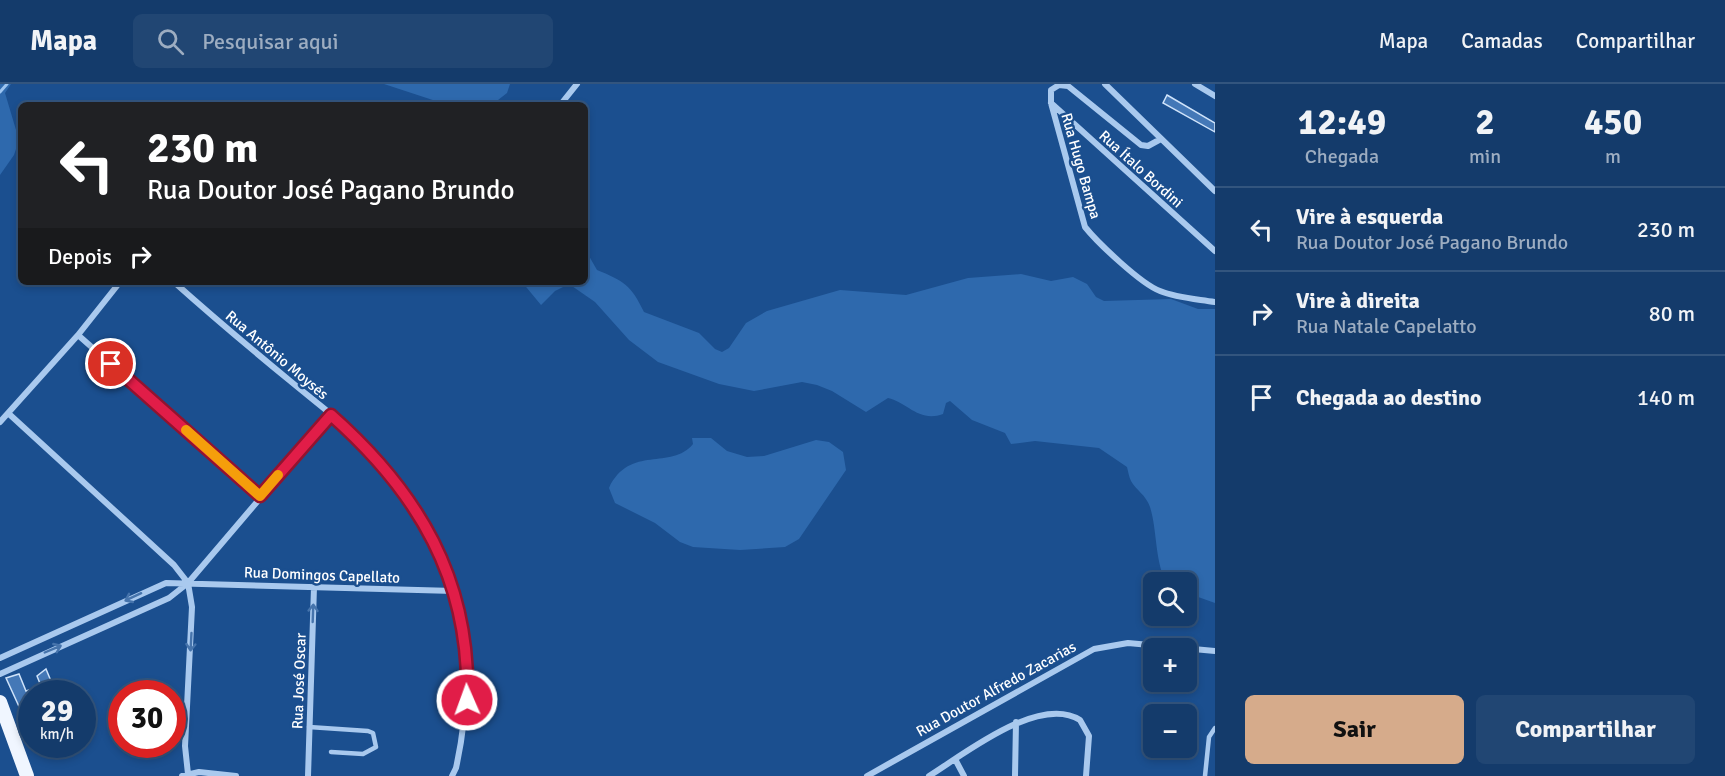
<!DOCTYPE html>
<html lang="pt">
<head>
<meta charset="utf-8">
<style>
  body { margin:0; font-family:Signika,sans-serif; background:#214673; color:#f1f3f6; height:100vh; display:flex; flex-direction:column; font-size:22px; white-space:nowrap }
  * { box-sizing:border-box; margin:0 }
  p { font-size:20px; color:#9dadc1 }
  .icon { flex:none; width:33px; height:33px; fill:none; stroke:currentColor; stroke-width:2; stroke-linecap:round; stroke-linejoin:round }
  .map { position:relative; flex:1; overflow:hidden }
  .panel { display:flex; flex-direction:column; background:#143b6b; width:510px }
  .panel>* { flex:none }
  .guide { position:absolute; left:18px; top:18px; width:570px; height:183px; border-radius:9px; box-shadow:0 3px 9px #0003,0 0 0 2px #33557e; background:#202124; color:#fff; overflow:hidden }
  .controls { position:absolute; left:1143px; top:488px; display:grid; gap:12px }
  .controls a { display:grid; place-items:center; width:54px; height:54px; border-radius:9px; background:#143b6b; box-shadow:0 3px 9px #0003,0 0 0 2px #33557e; font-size:30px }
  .speed { position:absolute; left:18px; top:596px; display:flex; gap:12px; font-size:30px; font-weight:700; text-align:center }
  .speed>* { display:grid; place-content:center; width:78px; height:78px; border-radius:50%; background:#143b6b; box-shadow:0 3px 9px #0003,0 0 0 2px #33557e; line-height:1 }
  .speed small { font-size:15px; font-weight:400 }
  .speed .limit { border:9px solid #d22; background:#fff; color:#111 }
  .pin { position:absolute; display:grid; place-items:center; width:51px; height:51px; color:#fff; margin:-26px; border:3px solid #fff; border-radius:50%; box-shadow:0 2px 6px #0007 }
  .me { position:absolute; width:66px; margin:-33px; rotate:358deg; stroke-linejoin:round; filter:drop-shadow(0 0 4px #0008) }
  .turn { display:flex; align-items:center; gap:21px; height:126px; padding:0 30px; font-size:27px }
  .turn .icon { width:78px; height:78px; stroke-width:2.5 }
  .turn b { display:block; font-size:42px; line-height:51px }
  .then { display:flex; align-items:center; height:57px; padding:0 30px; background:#0003; gap:12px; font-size:22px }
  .eta { display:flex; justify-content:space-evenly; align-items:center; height:102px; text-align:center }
  .eta b { font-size:36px; font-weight:700; line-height:42px }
  .button { display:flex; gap:12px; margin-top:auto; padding:12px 30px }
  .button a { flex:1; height:69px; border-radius:9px; background:#d6ab8b; color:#111; font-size:24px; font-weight:700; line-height:69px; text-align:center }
  .button a+a { background:#214673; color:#f1f3f6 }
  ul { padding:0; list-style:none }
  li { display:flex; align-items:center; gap:18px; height:84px; padding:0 30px; border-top:2px solid #33557e }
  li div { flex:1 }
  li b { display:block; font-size:22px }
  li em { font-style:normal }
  header { display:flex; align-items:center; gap:36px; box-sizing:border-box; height:84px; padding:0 30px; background:#143b6b; border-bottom:2px solid #33557e }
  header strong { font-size:28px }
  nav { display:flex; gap:33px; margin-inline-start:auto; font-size:21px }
  .search { width:420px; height:54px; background:#214673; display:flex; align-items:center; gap:15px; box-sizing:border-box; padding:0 21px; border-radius:9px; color:#9dadc1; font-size:22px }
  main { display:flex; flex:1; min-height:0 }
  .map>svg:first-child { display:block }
</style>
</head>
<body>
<header>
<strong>Mapa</strong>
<div class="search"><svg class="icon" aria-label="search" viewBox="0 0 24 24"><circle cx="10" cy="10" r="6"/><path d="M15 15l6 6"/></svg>Pesquisar aqui</div>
<nav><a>Mapa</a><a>Camadas</a><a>Compartilhar</a></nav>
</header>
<main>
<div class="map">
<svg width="1215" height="692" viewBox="0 0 1215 692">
  <rect width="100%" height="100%" fill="#1b4f8f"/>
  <path fill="#2e69ad" d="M0,0H11L5,9L19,56L14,71L0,91Z
    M384,0H510L507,9L498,16L448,21Z
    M585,165L597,186C624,197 631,201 644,228L699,249L715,265L722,268L729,264L746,239L767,227L840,206L906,211L968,194L1021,190L1051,197L1073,193L1087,200L1096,213L1104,217L1171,215L1198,225H1215V519L1187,509L1186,498L1165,496C1155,475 1157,445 1150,423C1146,411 1136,406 1131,397C1129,393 1128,387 1127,383L1099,364L1035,357L1011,360L1005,349L972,336L950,317L946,319L943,330C919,339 907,318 888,314L866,328L832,307L817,301L802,298L754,307L719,300L658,278L629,256L595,218L569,200L555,207L541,221L522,198H585Z
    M692,354H711L727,367L747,373L764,372L816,356L829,358L843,368L846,386L799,455L785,463L740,466L693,463L680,458L655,439L615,419L609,404C630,360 671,387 693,360Z"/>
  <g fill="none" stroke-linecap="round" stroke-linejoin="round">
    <path stroke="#9cc4f0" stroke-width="3" d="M0,8L7,0"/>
  </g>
  <path fill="#4478b7" stroke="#cfe3fa" stroke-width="1.5" d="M1167,11L1215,39V48L1163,19Z
    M46,585L56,609H32V651L6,594L19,590L26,607L41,602L37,592Z"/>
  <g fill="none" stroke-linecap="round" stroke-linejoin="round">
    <path stroke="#a9c9ee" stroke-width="4.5" d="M309,643L368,647L373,649L376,663L363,670L331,668
      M1205,692L1209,653L1215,644"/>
    <path stroke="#a9c9ee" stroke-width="6" d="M1105,0L1215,107
      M1195,0L1215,12
      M1051,19L1215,167
      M561,20L577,0
      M1159,56L1148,62L1141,61L1068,2L1059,1L1051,6V19L1085,143C1098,159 1141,200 1160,207C1177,214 1197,215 1215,218
      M174,198C212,232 250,264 289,296C319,321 352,345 378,374C457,466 482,566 456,684L452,692
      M78,251L260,412
      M8,329L174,481L188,499L192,523L185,662L188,690
      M0,338L78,251L120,198
      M0,574L166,499L454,507
      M0,590L169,514L188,499L331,331
      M955,675L964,692
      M182,692L199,688L236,692
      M308,692L314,503
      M867,692L1094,565L1128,559L1215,567
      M929,692C963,671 1039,610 1080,636L1089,652L1086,692
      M1015,692L1016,638"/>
    <path stroke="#f0f6ff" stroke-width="14" d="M0,618L27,692"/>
  </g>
  <defs><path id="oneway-shaft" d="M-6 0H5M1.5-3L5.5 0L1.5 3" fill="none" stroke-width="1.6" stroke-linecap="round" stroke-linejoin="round" transform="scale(1.5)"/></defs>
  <g stroke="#4674ac">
    <use href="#oneway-shaft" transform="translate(133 513) rotate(155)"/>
    <use href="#oneway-shaft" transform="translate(313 529) rotate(-88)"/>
    <use href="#oneway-shaft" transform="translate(191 558) rotate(93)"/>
    <use href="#oneway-shaft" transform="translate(53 565) rotate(-23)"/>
  </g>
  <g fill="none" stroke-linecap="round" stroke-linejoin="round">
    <defs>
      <path id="route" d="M111,280L260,412L331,331C418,408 471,496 467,616"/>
    </defs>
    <use href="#route" stroke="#92132f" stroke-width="15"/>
    <use href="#route" stroke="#e11d48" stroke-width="10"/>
    <path stroke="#f59e0b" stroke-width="10" d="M186,346L260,412L278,391"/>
  </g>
  <g text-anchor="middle" stroke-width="5" stroke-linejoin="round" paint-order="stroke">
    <g font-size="15" fill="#fff" stroke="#1b4f8f">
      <text transform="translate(1081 82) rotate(74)" y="5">Rua Hugo Bampa</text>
      <text transform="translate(1141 85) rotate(42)" y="5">Rua Ítalo Bordini</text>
      <text transform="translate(277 271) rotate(40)" y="5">Rua Antônio Moysés</text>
      <text transform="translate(322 491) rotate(2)" y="5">Rua Domingos Capellato</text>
      <text transform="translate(299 597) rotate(-88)" y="5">Rua José Oscar</text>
      <text transform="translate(996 605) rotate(-29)" y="5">Rua Doutor Alfredo Zacarias</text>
    </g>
  </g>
</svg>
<div class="controls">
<a><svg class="icon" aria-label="search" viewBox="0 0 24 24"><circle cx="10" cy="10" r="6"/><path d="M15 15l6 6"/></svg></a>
<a>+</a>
<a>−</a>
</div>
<div class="speed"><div>29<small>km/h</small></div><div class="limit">30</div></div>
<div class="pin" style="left:111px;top:280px;background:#d93025"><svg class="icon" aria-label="arrive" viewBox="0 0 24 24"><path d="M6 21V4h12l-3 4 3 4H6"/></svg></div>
<svg class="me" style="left:467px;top:616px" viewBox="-20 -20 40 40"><circle r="17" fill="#e11d48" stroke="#fff" stroke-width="3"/><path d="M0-11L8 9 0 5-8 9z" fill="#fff"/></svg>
<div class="guide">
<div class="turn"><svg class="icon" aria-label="left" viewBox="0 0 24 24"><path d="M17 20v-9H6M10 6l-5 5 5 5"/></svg><div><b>230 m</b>Rua Doutor José Pagano Brundo</div></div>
<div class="then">Depois<svg class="icon" aria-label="right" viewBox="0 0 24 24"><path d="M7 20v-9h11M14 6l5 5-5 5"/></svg></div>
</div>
</div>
<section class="panel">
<div class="eta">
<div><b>12:49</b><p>Chegada</p></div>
<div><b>2</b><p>min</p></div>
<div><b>450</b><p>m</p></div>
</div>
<ul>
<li><svg class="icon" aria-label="left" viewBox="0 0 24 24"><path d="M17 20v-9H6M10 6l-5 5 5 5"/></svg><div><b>Vire à esquerda</b><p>Rua Doutor José Pagano Brundo</p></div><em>230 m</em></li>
<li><svg class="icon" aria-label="right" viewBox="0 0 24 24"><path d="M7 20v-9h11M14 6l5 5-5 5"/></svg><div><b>Vire à direita</b><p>Rua Natale Capelatto</p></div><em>80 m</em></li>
<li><svg class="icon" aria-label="arrive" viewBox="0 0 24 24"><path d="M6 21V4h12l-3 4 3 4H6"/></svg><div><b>Chegada ao destino</b></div><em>140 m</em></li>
</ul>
<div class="button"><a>Sair</a><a>Compartilhar</a></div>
</section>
</main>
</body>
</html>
